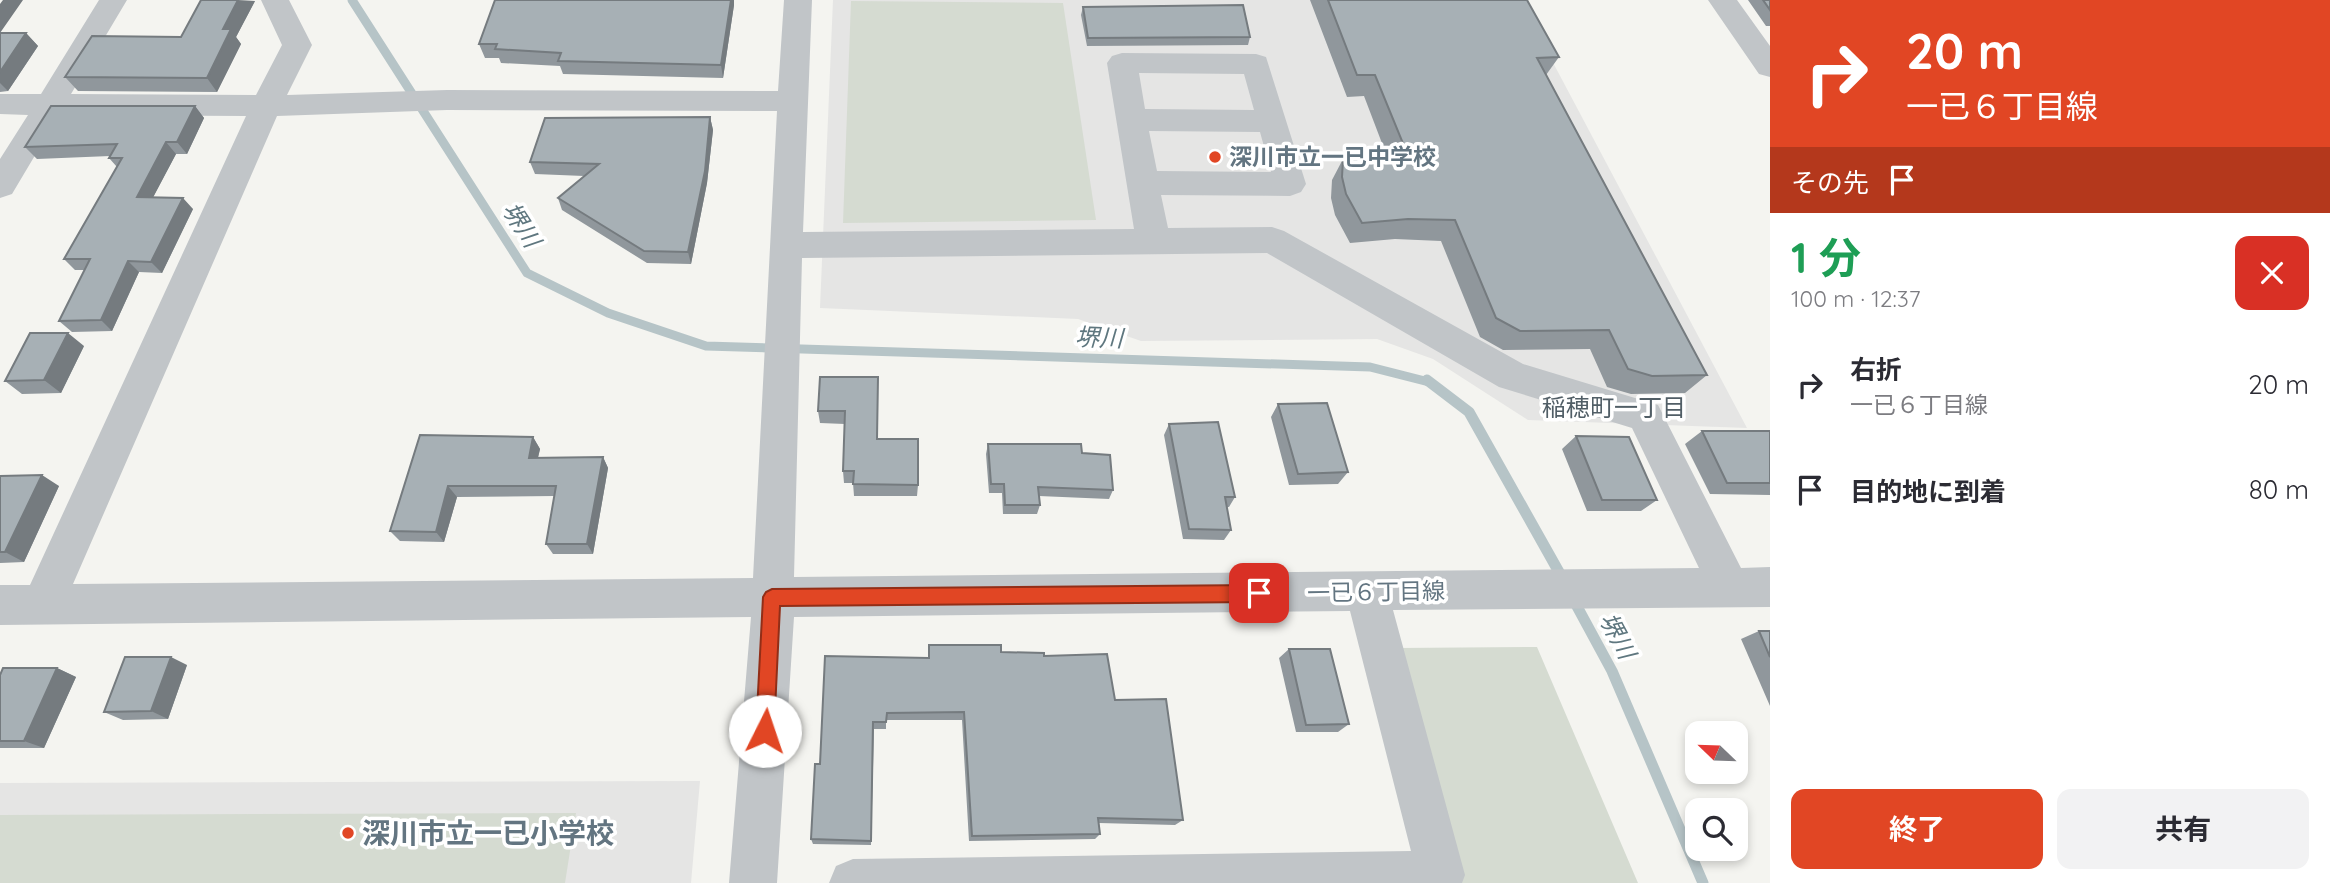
<!DOCTYPE html>
<html lang="ja">
<head>
<meta charset="utf-8">
<style>
  body { margin:0; font-family:Quicksand,"Noto Sans JP",sans-serif; background:#f2f2f3; color:#2b2b33; height:100vh; display:flex; flex-direction:column; font-size:26px; white-space:nowrap }
  * { box-sizing:border-box; margin:0 }
  p { font-size:23px; color:#7c7c81 }
  .icon { flex:none; width:38px; height:38px; fill:none; stroke:currentColor; stroke-width:2; stroke-linecap:round; stroke-linejoin:round }
  .map { position:relative; flex:1; overflow:hidden }
  .sheet { display:flex; flex-direction:column; background:#fff; width:560px }
  .sheet>* { flex:none }
  .hud { background:#e14624; color:#fff; overflow:hidden }
  .needle { width:46px; rotate:293deg }
  .controls { position:absolute; left:1685px; top:721px; display:grid; gap:14px }
  .controls a { display:grid; place-items:center; width:63px; height:63px; border-radius:14px; background:#fff; box-shadow:0 4px 10px #0003; font-size:35px }
  .pin { position:absolute; display:grid; place-items:center; width:60px; height:60px; color:#fff; margin:-30px; border-radius:14px; box-shadow:0 4px 10px #0006 }
  .me { position:absolute; width:77px; margin:-38px; rotate:4deg; stroke-linejoin:round; filter:drop-shadow(0 0 5px #0008) }
  .turn { display:flex; align-items:center; gap:24px; height:147px; padding:0 21px; font-size:32px }
  .turn .icon { width:91px; height:91px; stroke-width:2.5 }
  .turn b { display:block; font-size:49px; line-height:60px }
  .then { display:flex; align-items:center; height:66px; padding:0 21px; background:#0003; gap:14px; font-size:26px }
  .round { display:grid; place-items:center; flex:none; width:74px; height:74px; border-radius:14px; background:#f2f2f3 }
  .headline { display:flex; align-items:center; justify-content:space-between; height:119px; padding:0 21px }
  h1 { font-size:42px; font-weight:700; line-height:52px; color:#1e9e55 }
  .primary-button { display:flex; gap:14px; margin-top:auto; padding:14px 21px }
  .primary-button a { flex:1; height:80px; border-radius:14px; background:#e14624; color:#fff; font-size:28px; font-weight:700; line-height:80px; text-align:center }
  .primary-button a+a { background:#f2f2f3; color:#2b2b33 }
  ul { padding:0; list-style:none }
  li { display:flex; align-items:center; gap:21px; height:105px; padding:0 21px }
  li div { flex:1 }
  li b { display:block; font-size:26px }
  li em { font-style:normal }
  main { display:flex; flex:1; min-height:0 }
  .map>svg:first-child { display:block }
</style>
</head>
<body>
<main>
<div class="map">
<svg width="1770" height="883" viewBox="0 0 1770 883">
  <rect width="100%" height="100%" fill="#f4f4f0"/>
  <path fill="#e5e5e4" d="M833,0H1478L1523,6L1747,428L1528,420L1433,359L1377,339L1141,341L1078,319L820,308Z
    M700,781L691,883H0V783Z"/>
  <path fill="#d5dbd1" d="M851,1L1063,3L1096,220L843,223Z
    M1537,647L1638,883H1461L1397,648Z
    M576,813L565,883H0V815Z"/>
  <g fill="none" stroke-linecap="round" stroke-linejoin="round">
    <path stroke="#b6c4c7" stroke-width="9" d="M352,0L527,273L608,313L706,346L1370,367L1429,382"/>
    <path stroke="#b6c4c7" stroke-width="11" d="M1427,380L1469,412L1564,581
      M1573,599L1612,671L1703,883"/>
    <path fill="#c1c5c8" fill-rule="evenodd" d="M99,0H127L71,94L256,95L282,45L261,0H289L312,45L287,95L447,90L778,91L784,0H812L803,232L1134,229L1107,63L1112,56L1122,53L1256,54L1266,57L1306,184L1301,192L1290,196L1161,195L1168,228L1272,227L1284,231L1523,364L1658,405L1741,568L1770,567V607L1393,610L1465,875L1462,883H829L836,866L853,859L1411,851L1350,611L794,617L777,883H729L751,617L0,625V585H30L246,116L59,115L12,194L0,198V159L28,115L0,114V94H41ZM1139,73L1244,74L1254,110L1145,109ZM447,110L777,111L753,578L73,584L277,116ZM1149,131L1260,132L1271,172L1157,171ZM1267,253L1499,387L1632,428L1699,568L794,577L802,258Z
      M1708,0H1737L1770,46V77L1759,74Z"/>
  </g>
  <path fill="#90979c" d="M495,0H734V5L723,78L563,74L560,66L501,63L499,58H485L479,44Z
    M1310,0H1527L1559,57L1546,75L1707,375L1685,393L1631,394L1607,387L1590,349L1503,350L1480,337L1441,241L1395,239L1350,243L1335,215L1331,198L1332,180L1343,159H1388L1364,96L1347,97Z
    M1748,0H1770V26H1766Z
    M255,1L236,37L241,44L217,92L78,91L65,77L181,37Z
    M1083,7L1250,37L1248,45L1087,46L1081,15Z
    M0,33H26L38,46L8,91L0,92Z
    M195,106L204,118L187,154H176L153,197L193,209L162,273L139,272L112,331L72,332L59,321L85,270H75L64,259L117,167L109,158L110,156L37,159L25,147Z
    M710,117L713,130L707,183L691,264L647,263L562,210L558,198L584,176L535,174L530,162Z
    M84,346L61,393L22,394L5,381Z
    M820,377L877,439L918,485L917,496H854L853,483H844L843,471L845,424L820,423L818,411Z
    M1278,404L1348,472L1338,484L1289,485L1271,417Z
    M1169,424L1235,497L1229,507H1227L1231,530L1224,540L1183,539L1164,435Z
    M1702,431H1770V495L1710,494L1685,444Z
    M420,435L533,437L540,449L538,458L603,457L608,468L593,554H553L546,544L554,496L457,497L444,542L400,541L390,531Z
    M1576,436L1657,500L1641,511H1587L1562,449Z
    M988,444L1082,453L1113,490L1109,499L1039,496L1040,505L1037,514H1003L1002,493H989L986,454Z
    M0,476L59,486L24,562L0,563Z
    M1759,631H1770V706L1741,639Z
    M929,645L1044,656L1115,700L1183,820L1175,825L1099,823L1100,834L1095,839L969,841L962,720H886V729H874L871,845L813,844L811,839L820,764L928,658Z
    M1289,649L1349,724L1338,732H1296L1279,658Z
    M187,665L168,719L123,720L104,712Z
    M57,668L76,677L44,748H0V675Z"/>
  <path fill="#757b7f" d="M3,0H23L0,33V4Z
    M238,0L255,1L236,37L241,44L217,92L207,78L223,29Z
    M731,0H734V5L723,78L721,65Z
    M26,33L38,46L8,91L0,83V72Z
    M195,106L204,118L187,154L177,142Z
    M710,117L713,130L707,183L691,264L688,252Z
    M166,142L176,154L147,209L137,197Z
    M183,198L193,209L162,273L151,262Z
    M128,261L139,272L112,331L101,320Z
    M68,333L84,346L61,393L44,380Z
    M533,437L540,449L535,469L529,458Z
    M603,457L608,468L593,554L587,544Z
    M42,475L59,486L24,562L5,552Z
    M448,486L457,497L444,542L436,532Z
    M171,657L187,665L168,719L151,711Z
    M57,668L76,677L44,748L24,741Z"/>
  <path fill="#a7b0b5" stroke="#757b7f" stroke-width="2" d="M201,0H238L223,29H231L207,78L65,77L92,36L181,37Z
    M495,0H731L721,65L558,61L561,53L495,49L497,44H479Z
    M1328,0H1527L1559,57L1537,58L1707,375L1652,376L1628,369L1609,330L1520,331L1496,318L1455,220L1408,219L1362,223L1346,194L1342,177L1343,159L1409,158L1375,75H1357Z
    M1763,0H1770V10Z
    M1243,5L1250,37L1088,38L1083,7Z
    M0,33H26L0,72Z
    M51,106H195L177,142H166L137,197L183,198L151,262L128,261L101,320L59,321L90,259H64L122,158H109L117,144L25,147Z
    M710,117L705,171L688,252L644,251L558,198L599,164L530,162L545,118Z
    M30,333H68L44,380L5,381Z
    M820,377H878L877,439H918V485L853,484L854,471H843L845,411H818Z
    M1327,403L1348,472L1298,474L1278,404Z
    M1218,422L1235,497H1225L1231,530L1189,529L1169,424Z
    M1702,431H1770V483H1727Z
    M420,435L533,437L529,458L603,457L587,544H546L556,486H448L436,532L390,531Z
    M1576,436L1629,437L1657,500H1602Z
    M988,444H1081L1082,453L1110,455L1113,490L1038,487L1040,505H1005L1004,484H991Z
    M42,475L5,552H0V476Z
    M1759,631H1770V657Z
    M929,645H1001V652L1044,653V656L1107,654L1115,700L1166,699L1183,820L1098,818L1100,834L972,836L964,712L887,713L886,722H873L871,841L811,839L815,764H820L825,656L929,658Z
    M1289,649H1330L1349,724L1306,725Z
    M125,657H171L151,711L104,712Z
    M3,668H57L24,741H0V675Z"/>
  <path fill="#e14624" stroke="#922e17" stroke-width="2" d="M1259,585L1265,588L1267,593L1265,599L1259,602L780,606L774,731L772,738L765,740L758,738L756,731L763,597L766,592L772,589Z"/>
  <g fill="#e14624" stroke="#fff" stroke-width="2.5">
    <circle cx="1215" cy="157" r="7"/>
    <circle cx="348" cy="833" r="7"/>
  </g>
  <g text-anchor="middle" stroke-width="7" stroke-linejoin="round" paint-order="stroke">
    <g font-size="23" font-weight="bold" fill="#637581" stroke="#fff" text-anchor="start">
      <text x="1229" y="165">深川市立一已中学校</text>
    </g>
    <g font-size="23" fill="#637581" stroke="#fff">
      <text transform="translate(1376 592) rotate(-1)" y="8">一已６丁目線</text>
    </g>
    <g font-size="24" font-style="italic" fill="#5f777f" stroke="#fff">
      <text transform="translate(521 225) rotate(57)" y="8">堺川</text>
      <text transform="translate(1099 338) rotate(2)" y="8">堺川</text>
      <text transform="translate(1617 636) rotate(62)" y="8">堺川</text>
    </g>
    <g font-size="24" fill="#515e66" stroke="#fff">
      <text x="1614" y="416">稲穂町一丁目</text>
    </g>
    <g font-size="28" font-weight="bold" fill="#637581" stroke="#fff" text-anchor="start">
      <text x="362" y="843">深川市立一已小学校</text>
    </g>
  </g>
</svg>
<div class="controls">
<a><svg class="needle" viewBox="-14 -14 28 28"><path d="M0-13l5 13h-10z" fill="#e53935"/><path d="M0 13l5-13h-10z" fill="#7c7c81"/></svg></a>
<a><svg class="icon" aria-label="search" viewBox="0 0 24 24"><circle cx="10" cy="10" r="6"/><path d="M15 15l6 6"/></svg></a>
</div>
<div class="pin" style="left:1259px;top:593px;background:#d93025"><svg class="icon" aria-label="arrive" viewBox="0 0 24 24"><path d="M6 21V4h12l-3 4 3 4H6"/></svg></div>
<svg class="me" style="left:765px;top:731px" viewBox="-20 -20 40 40"><circle r="19" fill="#fff"/><path d="M0-13L10 11 0 6-10 11z" fill="#e14624"/></svg>
</div>
<section class="sheet">
<div class="hud">
<div class="turn"><svg class="icon" aria-label="right" viewBox="0 0 24 24"><path d="M7 20v-9h11M14 6l5 5-5 5"/></svg><div><b>20 m</b>一已６丁目線</div></div>
<div class="then">その先<svg class="icon" aria-label="arrive" viewBox="0 0 24 24"><path d="M6 21V4h12l-3 4 3 4H6"/></svg></div>
</div>
<div class="headline"><div><h1>1 分</h1><p>100 m · 12:37</p></div><a class="round" style="background:#d93025;color:#fff"><svg class="icon" aria-label="close" viewBox="0 0 24 24"><path d="M6 6l12 12M18 6L6 18"/></svg></a></div>
<ul>
<li><svg class="icon" aria-label="right" viewBox="0 0 24 24"><path d="M7 20v-9h11M14 6l5 5-5 5"/></svg><div><b>右折</b><p>一已６丁目線</p></div><em>20 m</em></li>
<li><svg class="icon" aria-label="arrive" viewBox="0 0 24 24"><path d="M6 21V4h12l-3 4 3 4H6"/></svg><div><b>目的地に到着</b></div><em>80 m</em></li>
</ul>
<div class="primary-button"><a>終了</a><a>共有</a></div>
</section>
</main>
</body>
</html>
